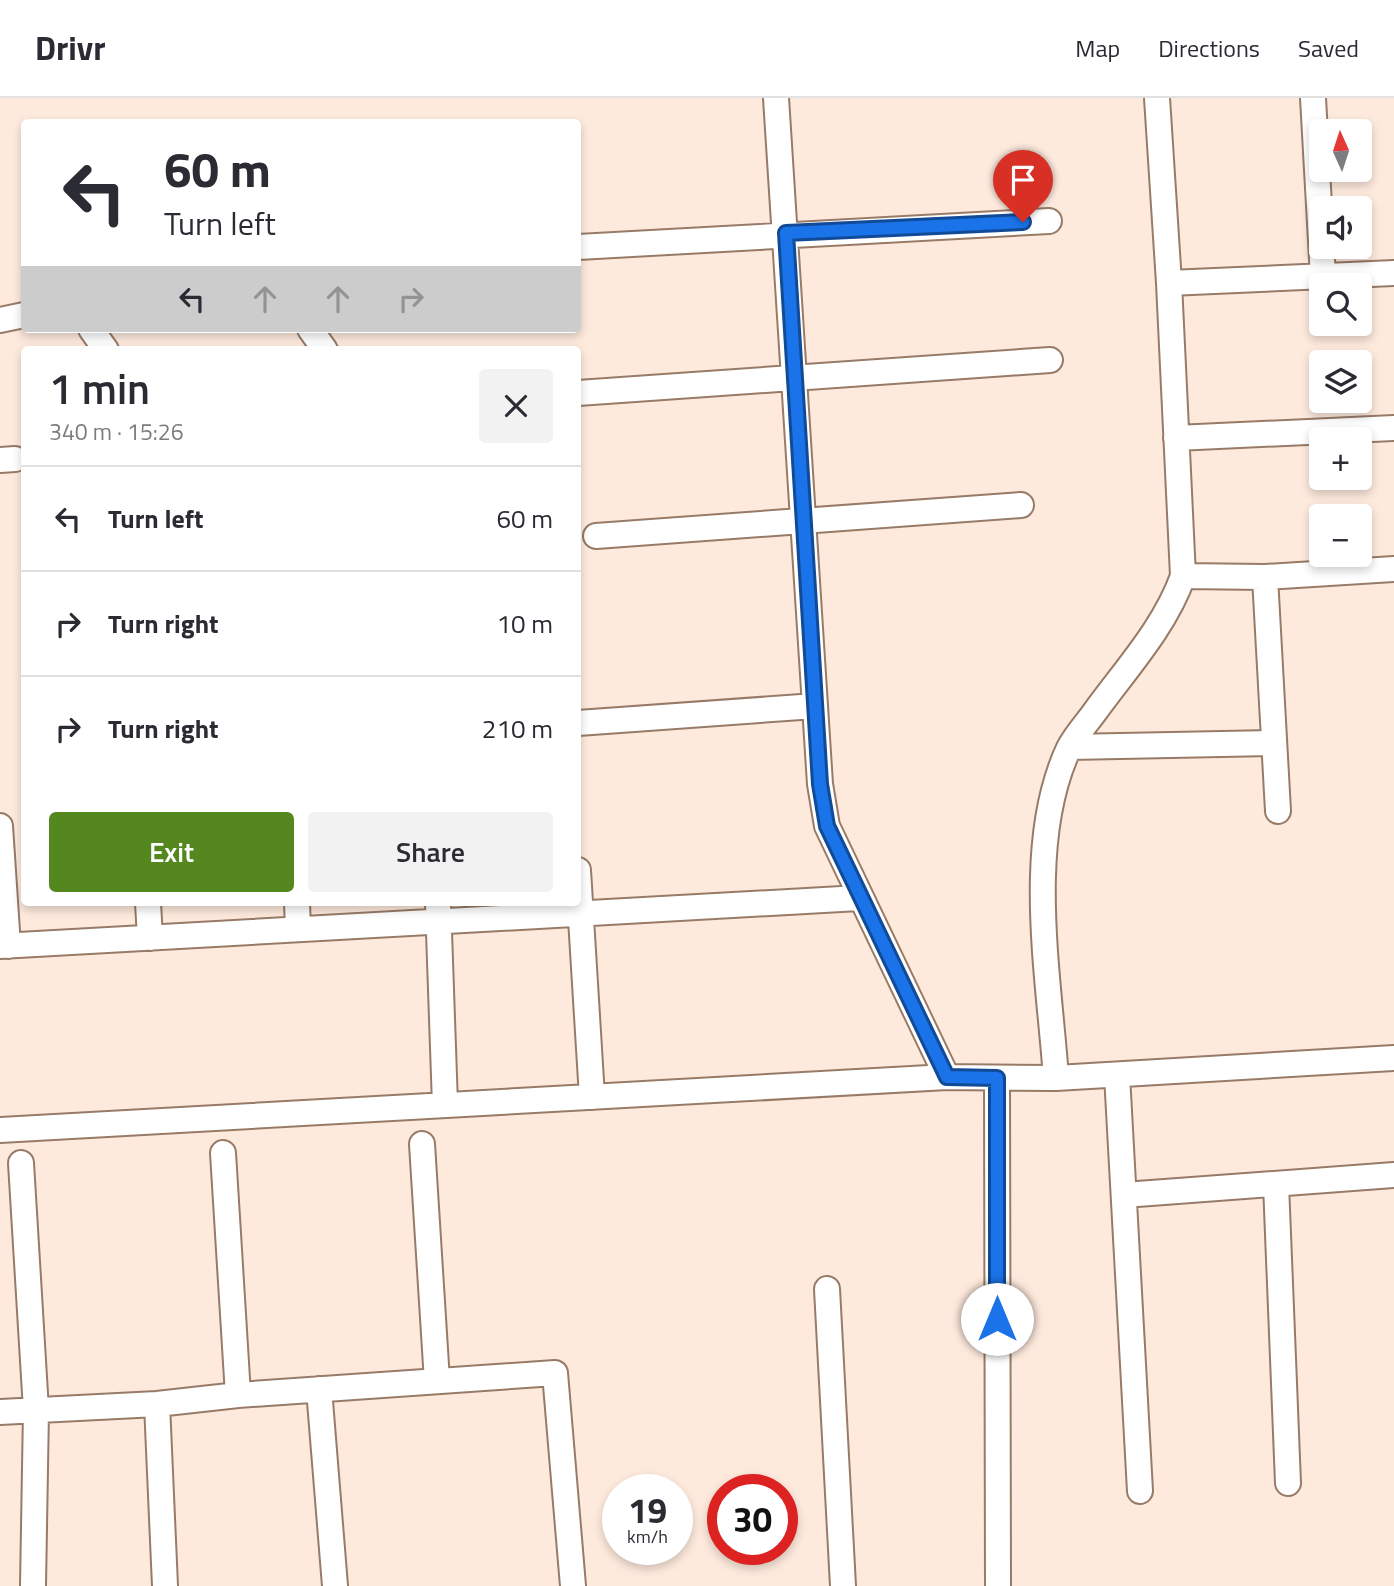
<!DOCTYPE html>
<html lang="en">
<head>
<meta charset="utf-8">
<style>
  body { margin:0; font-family:"Titillium Web",sans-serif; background:#f2f2f3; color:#2b2b33; height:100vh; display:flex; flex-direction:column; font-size:26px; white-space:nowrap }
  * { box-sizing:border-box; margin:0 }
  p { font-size:23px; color:#7c7c81 }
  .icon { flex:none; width:38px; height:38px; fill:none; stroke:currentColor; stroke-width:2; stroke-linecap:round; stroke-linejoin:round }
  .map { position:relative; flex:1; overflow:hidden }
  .drawer { position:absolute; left:21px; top:248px; width:560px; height:560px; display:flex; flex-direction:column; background:#fff; border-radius:7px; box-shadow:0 4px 10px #0003 }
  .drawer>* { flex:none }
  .top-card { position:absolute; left:21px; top:21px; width:560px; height:214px; border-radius:7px; box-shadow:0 4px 10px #0003; background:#fff; color:#2b2b33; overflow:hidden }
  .needle { width:46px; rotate:357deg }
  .buttons { position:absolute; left:1309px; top:21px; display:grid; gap:14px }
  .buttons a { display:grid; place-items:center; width:63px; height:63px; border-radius:7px; background:#fff; box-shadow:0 4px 10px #0003; font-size:35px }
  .speed { position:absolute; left:602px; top:1376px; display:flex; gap:14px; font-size:35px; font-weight:700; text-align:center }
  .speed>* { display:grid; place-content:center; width:91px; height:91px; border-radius:50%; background:#fff; box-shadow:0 4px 10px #0003; line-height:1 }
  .speed small { font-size:18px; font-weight:400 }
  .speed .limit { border:10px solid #d22; background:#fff; color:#111 }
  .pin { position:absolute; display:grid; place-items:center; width:60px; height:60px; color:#fff; margin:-72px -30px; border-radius:50% 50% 50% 0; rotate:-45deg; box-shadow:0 0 7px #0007 }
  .pin .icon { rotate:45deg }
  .me { position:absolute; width:77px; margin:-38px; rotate:0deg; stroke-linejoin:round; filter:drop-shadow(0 0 5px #0008) }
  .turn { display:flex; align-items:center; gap:24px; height:147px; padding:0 28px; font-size:32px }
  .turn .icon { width:91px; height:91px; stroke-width:2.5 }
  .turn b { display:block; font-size:49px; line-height:60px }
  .lanes { display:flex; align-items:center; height:66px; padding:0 28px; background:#0003; justify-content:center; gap:35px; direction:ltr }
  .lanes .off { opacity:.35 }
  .round { display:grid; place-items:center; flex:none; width:74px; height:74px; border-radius:7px; background:#f2f2f3 }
  .overview { display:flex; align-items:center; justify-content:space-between; height:119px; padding:0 28px }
  h1 { font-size:42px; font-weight:600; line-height:52px }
  .cta { display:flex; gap:14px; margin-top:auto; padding:14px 28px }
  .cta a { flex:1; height:80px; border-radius:7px; background:#54881f; color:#fff; font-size:28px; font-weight:600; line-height:80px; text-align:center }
  .cta a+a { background:#f2f2f3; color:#2b2b33 }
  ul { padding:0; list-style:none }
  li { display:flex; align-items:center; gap:21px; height:105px; padding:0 28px; border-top:2px solid #e1e1e2 }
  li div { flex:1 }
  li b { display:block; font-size:26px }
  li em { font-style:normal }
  header { display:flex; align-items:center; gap:42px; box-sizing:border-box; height:98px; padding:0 35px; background:#fff; border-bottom:2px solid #e1e1e2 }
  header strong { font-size:33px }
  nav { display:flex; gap:38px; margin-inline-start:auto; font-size:24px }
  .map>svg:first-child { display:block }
</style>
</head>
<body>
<header>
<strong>Drivr</strong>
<nav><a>Map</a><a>Directions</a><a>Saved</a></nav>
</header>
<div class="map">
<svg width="1394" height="1488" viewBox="0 0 1394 1488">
  <rect width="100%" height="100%" fill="#feeadd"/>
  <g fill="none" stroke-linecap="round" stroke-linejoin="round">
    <defs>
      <path id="minor" d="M776,0L820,686L827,728L947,979
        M1313,0L1323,179
        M578,149L1049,123
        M1169,185L1394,175
        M0,222L24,217
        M91,231L106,252
        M310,231L325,252
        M578,295L1050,262
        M1176,340L1394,330
        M0,362L15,361
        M596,438L1021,407
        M1183,478L1265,479L1394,471
        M1265,479L1278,713
        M578,625L815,608
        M1070,649L1274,645
        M0,728L8,848
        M578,772L592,999
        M148,805L150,840
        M297,805L298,831
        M438,805L445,1007
        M0,848L859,800
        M1117,977L1140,1393
        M997,980L998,1488
        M1056,980C1049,879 1024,745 1069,650C1075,638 1086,626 1094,615C1125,572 1165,529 1183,478L1169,185L1157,0
        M0,1032L947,979L1056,980L1394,960
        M422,1046L437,1283
        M223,1055L238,1297
        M21,1065L36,1312L33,1488
        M1276,1086L1288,1385
        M1124,1097L1394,1077
        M827,1191L843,1488
        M319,1291L335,1488
        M157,1306L165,1488
        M0,1314L157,1306L238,1297L555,1275L573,1488"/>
    </defs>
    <use href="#minor" stroke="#987b67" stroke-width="28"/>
    <use href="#minor" stroke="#fff" stroke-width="24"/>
  </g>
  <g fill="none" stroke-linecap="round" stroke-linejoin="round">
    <defs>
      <path id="route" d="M997,1221V980L947,979L827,728L820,686L786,135L1023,124"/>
    </defs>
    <use href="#route" stroke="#114b97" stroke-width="18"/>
    <use href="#route" stroke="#1a73e8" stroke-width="12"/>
  </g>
</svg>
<div class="buttons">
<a><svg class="needle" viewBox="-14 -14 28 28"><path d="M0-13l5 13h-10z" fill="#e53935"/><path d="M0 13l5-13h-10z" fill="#7c7c81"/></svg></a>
<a><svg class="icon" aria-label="sound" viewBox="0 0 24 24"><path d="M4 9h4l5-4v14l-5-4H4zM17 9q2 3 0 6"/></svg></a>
<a><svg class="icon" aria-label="search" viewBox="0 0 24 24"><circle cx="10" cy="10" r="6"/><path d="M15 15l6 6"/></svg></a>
<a><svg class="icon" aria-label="layers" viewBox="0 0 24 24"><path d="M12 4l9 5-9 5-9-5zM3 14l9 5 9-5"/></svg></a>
<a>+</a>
<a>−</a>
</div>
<div class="speed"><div>19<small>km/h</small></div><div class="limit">30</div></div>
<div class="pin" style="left:1023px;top:124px;background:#d93025"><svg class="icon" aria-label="arrive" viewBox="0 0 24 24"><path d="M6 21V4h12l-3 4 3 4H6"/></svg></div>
<svg class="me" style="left:997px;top:1221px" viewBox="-20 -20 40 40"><circle r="19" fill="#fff"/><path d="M0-13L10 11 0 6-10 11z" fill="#1a73e8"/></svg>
<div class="top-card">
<div class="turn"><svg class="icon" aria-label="left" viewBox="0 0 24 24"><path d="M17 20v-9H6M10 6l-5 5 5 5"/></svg><div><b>60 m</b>Turn left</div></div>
<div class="lanes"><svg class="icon" aria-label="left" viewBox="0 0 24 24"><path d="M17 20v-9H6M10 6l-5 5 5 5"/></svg><svg class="icon off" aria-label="ahead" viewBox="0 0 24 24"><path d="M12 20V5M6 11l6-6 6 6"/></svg><svg class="icon off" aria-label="ahead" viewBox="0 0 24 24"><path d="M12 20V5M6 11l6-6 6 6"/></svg><svg class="icon off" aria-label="right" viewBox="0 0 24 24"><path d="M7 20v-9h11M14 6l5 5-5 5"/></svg></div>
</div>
<section class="drawer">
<div class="overview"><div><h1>1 min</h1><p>340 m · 15:26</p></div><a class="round"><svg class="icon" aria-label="close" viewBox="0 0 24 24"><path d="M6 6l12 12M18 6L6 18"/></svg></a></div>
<ul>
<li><svg class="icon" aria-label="left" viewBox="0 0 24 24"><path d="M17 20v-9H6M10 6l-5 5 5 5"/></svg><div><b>Turn left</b></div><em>60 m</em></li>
<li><svg class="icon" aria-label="right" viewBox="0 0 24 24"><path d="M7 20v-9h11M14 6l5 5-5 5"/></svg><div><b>Turn right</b></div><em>10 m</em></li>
<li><svg class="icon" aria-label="right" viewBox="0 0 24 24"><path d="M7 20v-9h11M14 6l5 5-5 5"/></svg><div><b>Turn right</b></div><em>210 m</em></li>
</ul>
<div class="cta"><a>Exit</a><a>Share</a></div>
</section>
</div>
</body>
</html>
